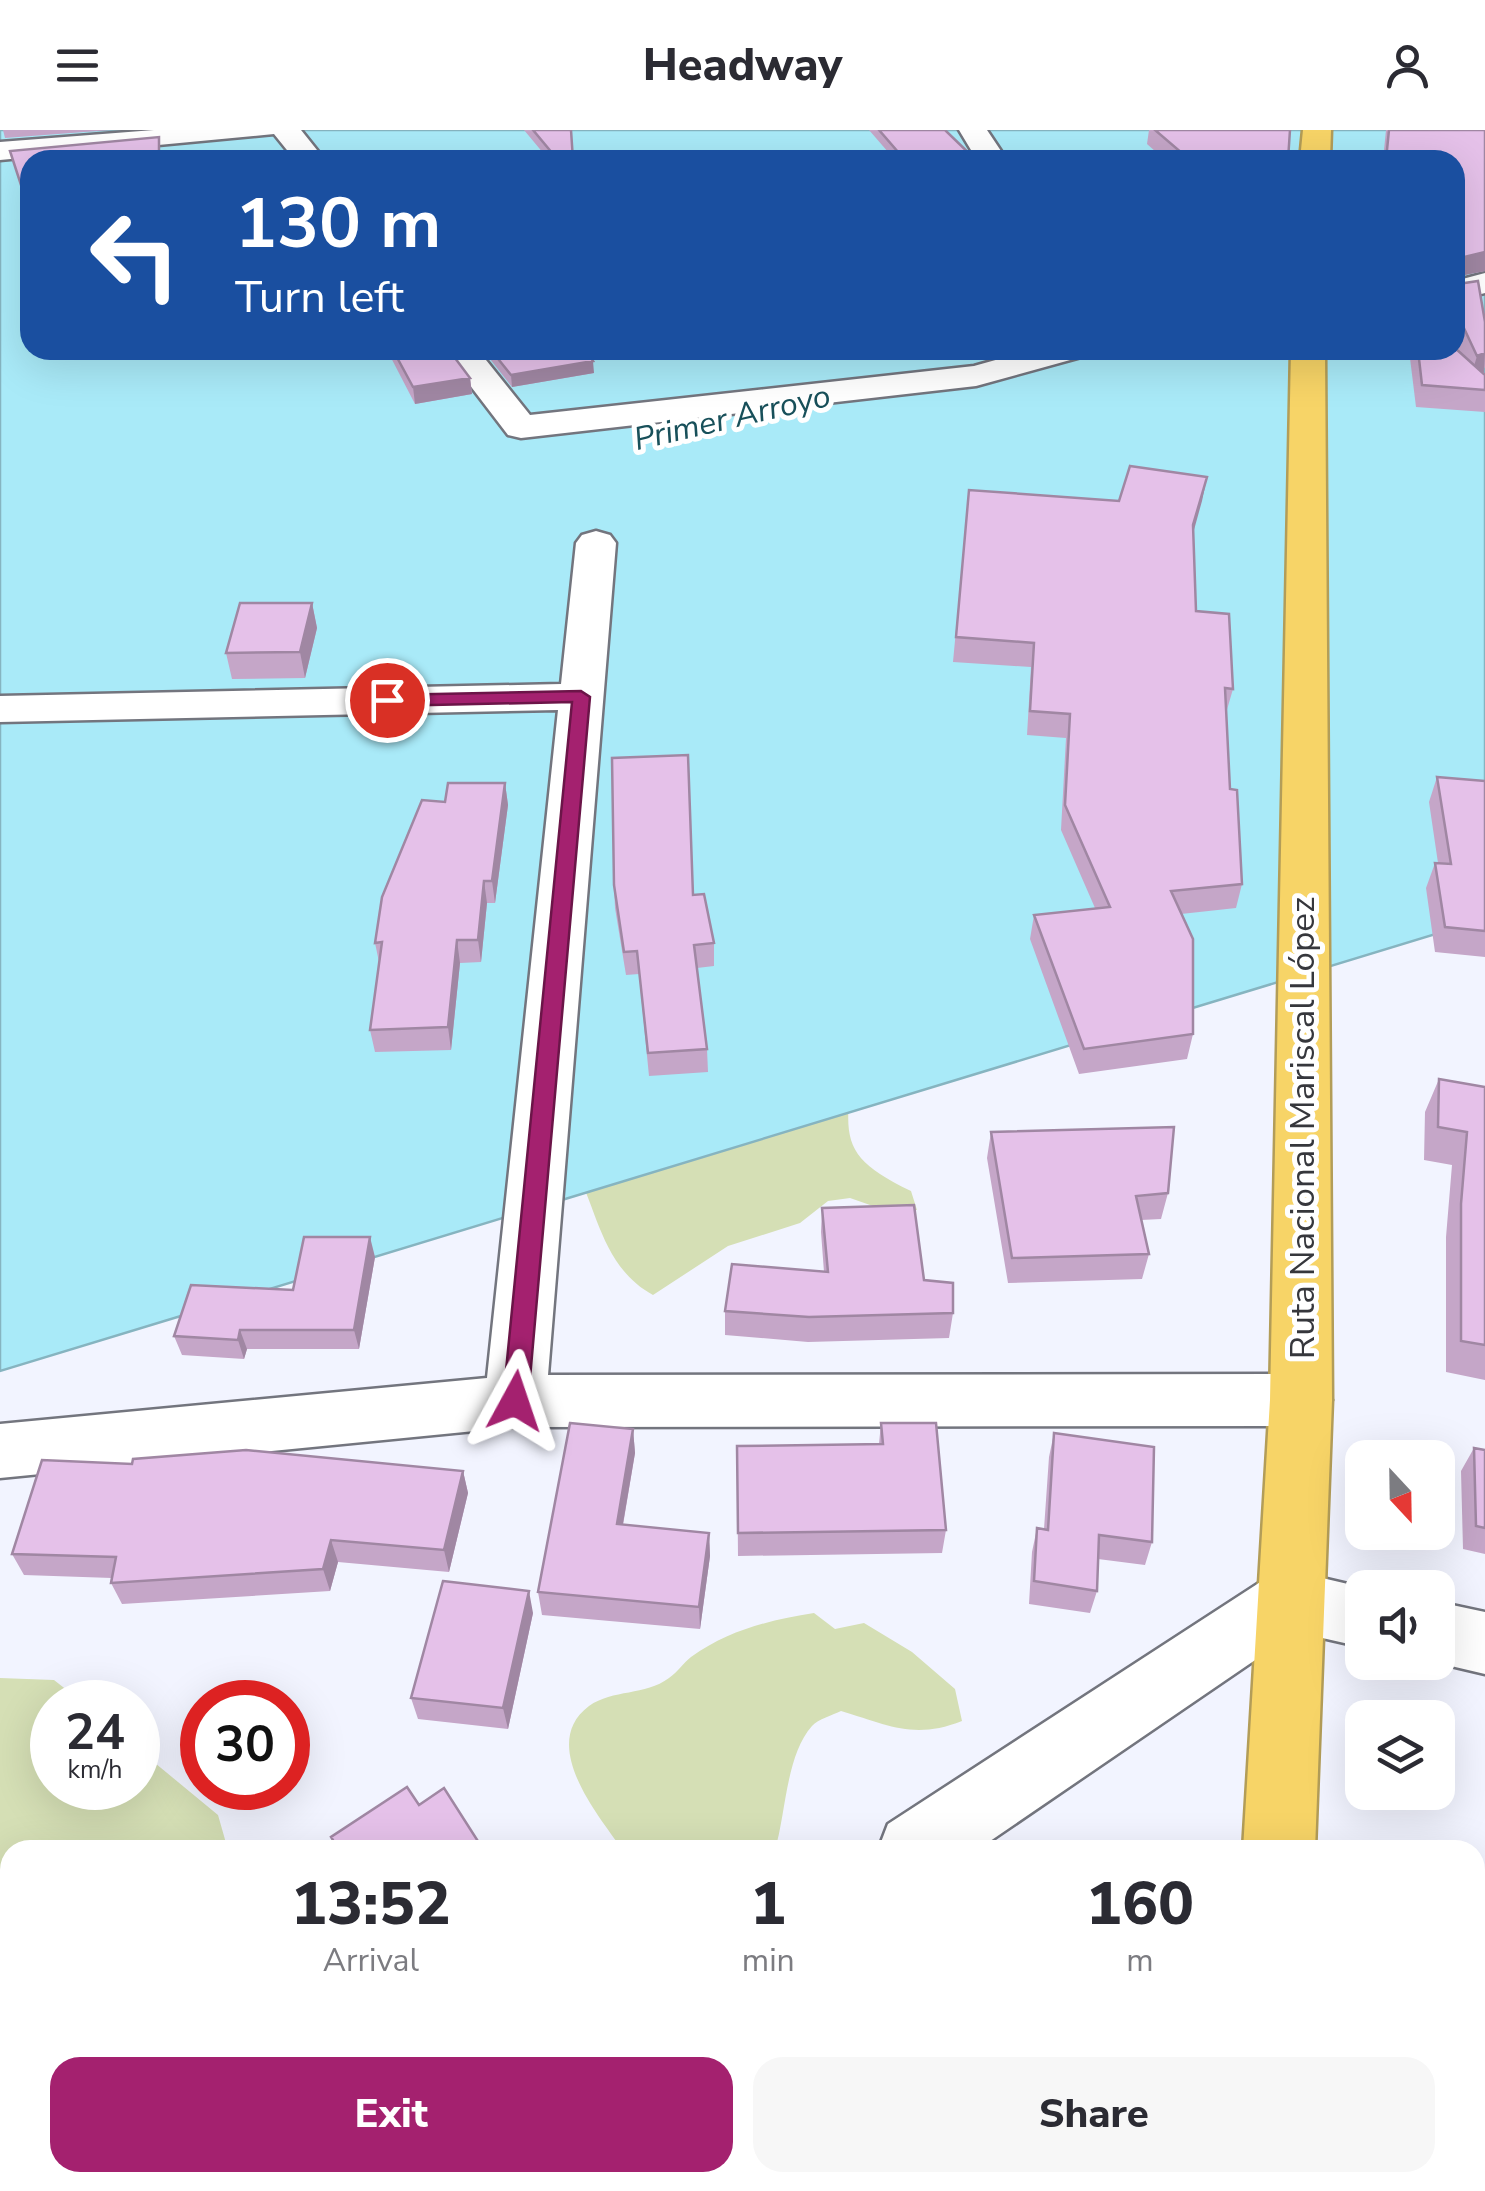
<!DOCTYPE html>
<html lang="en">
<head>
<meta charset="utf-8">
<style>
  body { margin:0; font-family:"Nunito Sans",sans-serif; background:#f7f7f7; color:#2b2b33; height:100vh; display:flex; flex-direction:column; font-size:38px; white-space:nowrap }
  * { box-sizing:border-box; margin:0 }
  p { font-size:32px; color:#7c7c81 }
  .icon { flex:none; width:55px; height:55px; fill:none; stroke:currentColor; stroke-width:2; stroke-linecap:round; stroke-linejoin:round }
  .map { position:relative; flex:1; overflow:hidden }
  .drawer { position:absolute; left:0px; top:1710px; width:1485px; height:352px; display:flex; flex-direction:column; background:#fff; border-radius:30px 30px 0 0; box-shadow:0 10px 40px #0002 }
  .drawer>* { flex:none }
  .top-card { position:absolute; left:20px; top:20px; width:1445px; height:210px; border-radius:30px; box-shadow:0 10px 40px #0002; background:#1a4fa0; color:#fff; overflow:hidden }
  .needle { width:65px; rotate:158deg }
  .buttons { position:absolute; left:1345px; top:1310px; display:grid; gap:20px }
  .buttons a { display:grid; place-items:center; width:110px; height:110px; border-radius:20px; background:#fff; box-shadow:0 10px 40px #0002; font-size:50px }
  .speed { position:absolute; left:30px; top:1550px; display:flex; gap:20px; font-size:50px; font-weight:700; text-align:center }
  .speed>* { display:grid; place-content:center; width:130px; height:130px; border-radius:50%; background:#fff; box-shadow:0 10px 40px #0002; line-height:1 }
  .speed small { font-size:25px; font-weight:400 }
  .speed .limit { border:15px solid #d22; background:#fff; color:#111 }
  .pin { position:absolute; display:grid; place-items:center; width:85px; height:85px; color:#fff; margin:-42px; border:5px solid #fff; border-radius:50%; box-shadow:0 2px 10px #0007 }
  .me { position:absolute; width:110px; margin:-55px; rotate:5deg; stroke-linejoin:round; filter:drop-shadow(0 0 8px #0008) }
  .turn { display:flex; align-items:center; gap:35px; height:210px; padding:0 50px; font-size:45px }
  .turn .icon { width:130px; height:130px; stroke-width:2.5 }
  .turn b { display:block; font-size:70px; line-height:85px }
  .eta { display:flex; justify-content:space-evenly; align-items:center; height:170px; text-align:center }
  .eta b { font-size:60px; font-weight:800; line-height:70px }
  .action { display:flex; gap:20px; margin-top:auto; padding:20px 50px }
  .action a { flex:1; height:115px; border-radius:30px; background:#a4216f; color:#fff; font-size:40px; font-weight:800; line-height:115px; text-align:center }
  .action a+a { background:#f7f7f7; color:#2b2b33 }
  header { display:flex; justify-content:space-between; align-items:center; height:130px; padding:0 50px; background:#fff; font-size:45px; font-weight:800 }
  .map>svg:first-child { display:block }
</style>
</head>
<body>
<header><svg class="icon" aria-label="menu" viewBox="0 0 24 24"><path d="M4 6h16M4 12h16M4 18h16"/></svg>Headway<svg class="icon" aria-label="person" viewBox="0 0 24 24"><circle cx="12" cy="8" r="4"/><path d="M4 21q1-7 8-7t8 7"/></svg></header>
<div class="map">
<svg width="1485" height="2061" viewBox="0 0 1485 2061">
  <rect width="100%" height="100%" fill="#f2f4ff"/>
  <path fill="#d5dfb5" d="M853,939C843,1011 843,1028 911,1061L917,1080L893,1083L850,1068L828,1071L800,1093L728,1116L653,1165C602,1137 598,1081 573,1033Z
    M814,1483L835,1499L864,1493L912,1522L955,1559L962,1591C914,1610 888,1595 841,1581C833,1585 818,1589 812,1596C786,1625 786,1683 775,1720L622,1719C598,1685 538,1614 589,1576C613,1559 645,1566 669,1548C678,1542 683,1533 691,1527C729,1500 770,1490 814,1483Z
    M0,1548L54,1550L82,1572H52V1658H138V1619L218,1685L228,1720H10V1979L0,1981Z"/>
  <path fill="#a9eaf8" stroke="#86b4c0" stroke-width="2.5" fill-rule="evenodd" d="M0,0H1485V789L0,1241ZM30,30H1455V220H30Z"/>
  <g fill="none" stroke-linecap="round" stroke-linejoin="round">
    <defs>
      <path id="minor" d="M154,0H301L325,30H295L274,4L0,30V12Z
        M959,0H987L1007,30H977Z
        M1485,143V163L1455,171V151Z
        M443,220H478L530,285L974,236L1031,220H1086L1081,227L976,256L521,308L508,305Z
        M596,401L610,405L616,413L548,1245L1301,1244L1323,1252L1332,1270L1323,1288L1301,1296L515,1297L0,1348V1294L487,1248L558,580L0,592V566L561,554L576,413L582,405Z
        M1288,1440L1365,1458L1362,1517L1296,1502L977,1720H878L888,1694L1265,1449Z
        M1438,1472L1485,1482V1544L1434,1532Z
        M367,2052H456L453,2061H363Z"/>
      <path id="highway" d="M1303,0H1331L1330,30H1300Z
        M1291,220H1325L1332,1270L1315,1720H1243L1270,1270Z
        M1227,2052H1309V2061H1227Z"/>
    </defs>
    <use href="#minor" stroke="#73757e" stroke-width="5"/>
    <use href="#highway" stroke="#b39d58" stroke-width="5"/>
    <use href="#minor" fill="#fff" fill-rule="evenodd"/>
    <use href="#highway" fill="#f7d467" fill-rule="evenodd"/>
  </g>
  <path fill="#c5a6c8" d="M3,0H111L5,8Z
    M524,0H571L573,30H549Z
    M869,0H945L976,30H895Z
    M1149,0H1290L1288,30H1165L1147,14Z
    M1386,0H1485V141L1459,146L1458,154L1485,192V237L1482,242L1485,245V282L1416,277L1409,220H1455L1460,223L1455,211V30H1383Z
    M387,220H449L470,248L472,264L415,274Z
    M483,220H585L594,243L512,257Z
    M1204,220H1250L1248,226Z
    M1207,347L1193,401L1196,481L1233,559L1226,583L1230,659L1242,754L1236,778L1181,784L1193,904L1187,929L1079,944L1030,809L1034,785L1095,778L1061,700L1066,608L1027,605L1031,537L953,532L969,360L1119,371Z
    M312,473L317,498L305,548L232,549L226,523Z
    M1437,647L1485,651V827L1435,822L1426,758L1435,733H1438L1429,672Z
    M505,653L508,675L495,773H487L481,832L460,833L451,920L375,922L370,900L379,832L375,813Z
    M614,755L693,765L714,813V836L697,838L707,919L708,942L649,946L639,844L626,845L615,778Z
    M1439,949L1485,957V1250L1446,1242V1107L1452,1035L1424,1030L1425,982Z
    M991,1002L1168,1063L1161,1089L1141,1090L1149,1124L1142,1149L1008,1153L987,1028Z
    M822,1078L924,1150L953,1183L949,1208L808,1212L725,1205V1181L824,1142L821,1102Z
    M375,1127L359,1219H247L244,1229L182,1225L174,1206Z
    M881,1293L946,1400L942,1423L738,1426L737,1316L879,1314Z
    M633,1299L635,1323L623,1395L709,1403L710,1426L700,1499L542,1485L538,1462Z
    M1054,1303L1152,1412L1145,1435L1098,1429L1097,1461L1090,1483L1029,1474L1032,1422L1037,1398L1044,1399L1049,1327Z
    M1474,1318L1485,1320V1424L1463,1419L1461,1341Z
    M132,1334L463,1341L468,1363L449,1442L338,1432L330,1461L122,1474L111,1453L112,1448L24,1445L12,1424Z
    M533,1483L508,1599L418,1589L411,1568Z"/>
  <path fill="#a087a3" d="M30,53V66H24L21,55Z
    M1485,122V141L1455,147L1460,128Z
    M1485,223L1484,242L1471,246L1477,226Z
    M593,231L594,243L512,257L511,245Z
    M470,248L472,264L415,274L413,257Z
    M1207,347L1202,371L1189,418L1193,395Z
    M312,473L317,498L305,548L300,522Z
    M505,653L508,675L495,773L492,751Z
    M484,751L487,773L481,832L478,810Z
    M457,810L460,833L451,920L448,897Z
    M370,1107L375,1127L359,1219L354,1200Z
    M240,1200L247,1219L244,1229L238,1210Z
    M633,1299L635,1323L619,1417L617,1394Z
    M463,1341L468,1363L449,1442L444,1420Z
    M709,1403L710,1426L700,1499L699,1477Z
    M331,1410L338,1432L330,1461L323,1439Z
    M529,1461L533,1483L508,1599L503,1578Z"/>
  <path fill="#e5c1e9" stroke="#a087a3" stroke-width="2.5" d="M533,0H571L573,30H558Z
    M879,0H945L976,30H905Z
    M1155,0H1290L1288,30H1190Z
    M1389,0H1485V122L1460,128L1458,154L1478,151L1485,192V223L1477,226L1455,179V30H1386Z
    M159,7V30H30V53L21,55L10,21Z
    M1455,218L1485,245V260L1422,255L1418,220H1455Z
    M393,220H449L470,248L413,257Z
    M491,220H585L593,231L511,245Z
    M1130,336L1207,347L1193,395L1196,481L1229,484L1233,559L1225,558L1230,659L1237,660L1242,754L1171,761L1193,809V904L1084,919L1034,785L1110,777L1065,675L1070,584L1030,581L1034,513L956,507L969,360L1119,371Z
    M240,473H312L300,522L226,523Z
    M688,625L693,765L704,764L714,813L694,815L707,919L648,923L637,821L624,822L614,755L612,628Z
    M1437,647L1485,651V801L1445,797L1435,733L1451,734Z
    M448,653H505L492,751H484L478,810H457L448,897L370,900L382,812L375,813L382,767L422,670L445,672Z
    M1439,949L1485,957V1215L1461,1211V1074L1467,1002L1438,997Z
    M1174,997L1168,1063L1136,1066L1149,1124L1012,1128L991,1002Z
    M914,1075L924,1150L953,1153V1183L809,1187L725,1181L732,1134L828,1142L822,1078Z
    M304,1107H370L354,1200H240L238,1210L174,1206L191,1155L293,1160Z
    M570,1293L633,1299L617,1394L709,1403L699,1477L538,1462Z
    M881,1293H936L946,1400L738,1403L737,1316L883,1314Z
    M1054,1303L1154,1317L1152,1412L1099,1405L1097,1461L1034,1451L1037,1398L1048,1400Z
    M1474,1318L1485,1320V1398L1476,1396Z
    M246,1320L463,1341L444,1420L331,1410L323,1439L111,1453L116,1427L12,1424L42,1330L132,1334L133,1329Z
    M443,1451L529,1461L503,1578L411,1568Z
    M407,1657L419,1675L444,1658L481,1716L476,1720H339L331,1707Z
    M843,2052H1134L1133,2061H841Z"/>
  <path fill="#a4216f" stroke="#6b1548" stroke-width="2.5" d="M581,561L590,567L528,1271L515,1282L503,1271L572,572L387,576L378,570L387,565Z"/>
  <g text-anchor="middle" stroke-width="10" stroke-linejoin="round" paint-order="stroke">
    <g font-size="32" font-style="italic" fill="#18505a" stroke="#fff">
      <text transform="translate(732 287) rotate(-13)" y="11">Primer Arroyo</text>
    </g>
    <g font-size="35" fill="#36373c" stroke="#fff">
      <text transform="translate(1302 998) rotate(-90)" y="12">Ruta Nacional Mariscal López</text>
    </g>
  </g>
</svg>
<div class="buttons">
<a><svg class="needle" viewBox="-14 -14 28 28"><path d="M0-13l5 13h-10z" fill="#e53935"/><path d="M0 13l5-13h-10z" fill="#7c7c81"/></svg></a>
<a><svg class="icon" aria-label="sound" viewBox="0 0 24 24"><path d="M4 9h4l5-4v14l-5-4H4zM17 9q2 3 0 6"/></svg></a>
<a><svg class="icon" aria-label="layers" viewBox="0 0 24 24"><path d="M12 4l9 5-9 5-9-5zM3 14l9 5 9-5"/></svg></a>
</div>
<div class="speed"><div>24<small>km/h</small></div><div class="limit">30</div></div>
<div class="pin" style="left:387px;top:570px;background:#d93025"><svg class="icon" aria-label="arrive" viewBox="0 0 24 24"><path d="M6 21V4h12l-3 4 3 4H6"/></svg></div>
<svg class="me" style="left:515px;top:1271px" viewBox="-20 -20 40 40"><path d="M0-17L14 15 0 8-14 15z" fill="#a4216f" stroke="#fff" stroke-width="4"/></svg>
<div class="top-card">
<div class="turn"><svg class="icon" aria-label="left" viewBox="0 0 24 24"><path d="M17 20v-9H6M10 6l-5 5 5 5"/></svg><div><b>130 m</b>Turn left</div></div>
</div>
<section class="drawer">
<div class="eta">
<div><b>13:52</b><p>Arrival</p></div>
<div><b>1</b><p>min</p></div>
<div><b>160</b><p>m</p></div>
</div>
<div class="action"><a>Exit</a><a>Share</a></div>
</section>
</div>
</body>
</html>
